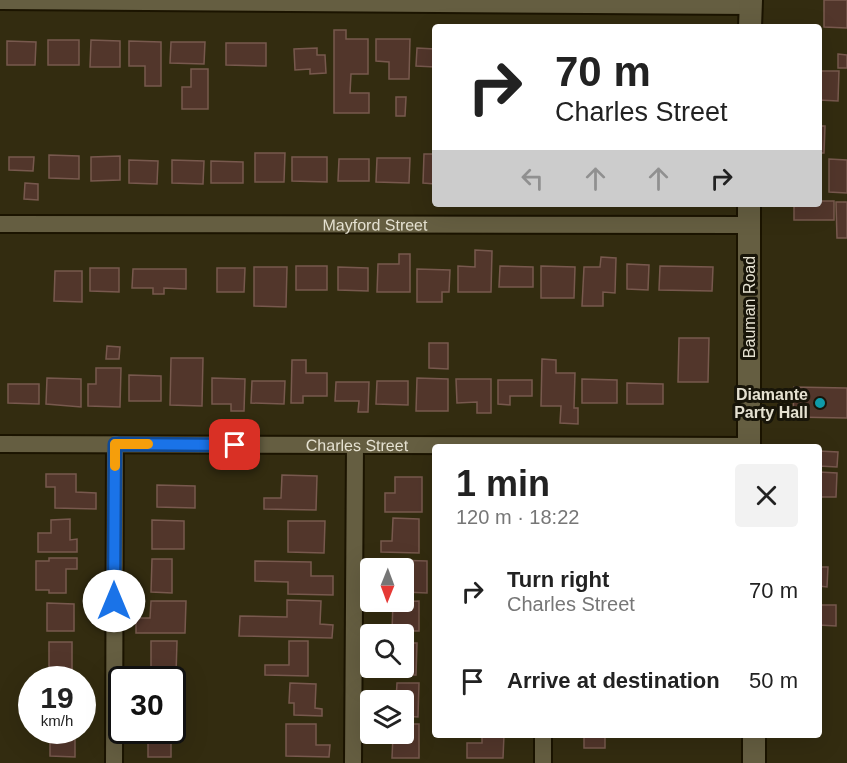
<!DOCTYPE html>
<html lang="en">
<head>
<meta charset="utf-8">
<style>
  body { margin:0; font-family:Helvetica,sans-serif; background:#f2f2f2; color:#222; height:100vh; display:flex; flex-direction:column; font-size:22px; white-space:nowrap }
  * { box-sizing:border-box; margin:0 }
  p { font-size:20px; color:#767676 }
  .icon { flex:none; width:33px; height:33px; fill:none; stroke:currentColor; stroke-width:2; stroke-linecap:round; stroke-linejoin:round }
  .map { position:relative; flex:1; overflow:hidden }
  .panel { position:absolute; left:432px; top:444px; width:390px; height:294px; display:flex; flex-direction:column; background:#fff; border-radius:6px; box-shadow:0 6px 24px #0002 }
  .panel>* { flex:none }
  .banner { position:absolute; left:432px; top:24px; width:390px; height:183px; border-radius:6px; box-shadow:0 6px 24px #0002; background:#fff; color:#222; overflow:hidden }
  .needle { width:39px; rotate:181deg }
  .buttons { position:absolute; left:360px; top:558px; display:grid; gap:12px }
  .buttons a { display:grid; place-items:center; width:54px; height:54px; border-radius:6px; background:#fff; box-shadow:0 6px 24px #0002; font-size:30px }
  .speed { position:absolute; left:18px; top:666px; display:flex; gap:12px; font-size:30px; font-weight:700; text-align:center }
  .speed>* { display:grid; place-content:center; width:78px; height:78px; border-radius:50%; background:#fff; box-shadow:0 6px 24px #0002; line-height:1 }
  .speed small { font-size:15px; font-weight:400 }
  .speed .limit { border:3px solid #111; border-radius:9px; background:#fff; color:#111 }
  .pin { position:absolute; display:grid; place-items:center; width:51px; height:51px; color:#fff; margin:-26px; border-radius:12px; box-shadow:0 3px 9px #0006 }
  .me { position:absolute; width:66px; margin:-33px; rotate:0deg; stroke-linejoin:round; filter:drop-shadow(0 0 4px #0008) }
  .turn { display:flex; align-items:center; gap:21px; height:126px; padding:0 24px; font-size:27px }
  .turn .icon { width:78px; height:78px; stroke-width:2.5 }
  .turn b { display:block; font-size:42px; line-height:51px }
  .lanes { display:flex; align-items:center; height:57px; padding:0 24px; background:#0003; justify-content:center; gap:30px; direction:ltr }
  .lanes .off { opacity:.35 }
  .round { display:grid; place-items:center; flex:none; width:63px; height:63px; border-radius:6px; background:#f2f2f2 }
  .overview { display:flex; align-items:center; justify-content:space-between; height:102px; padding:0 24px }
  h1 { font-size:36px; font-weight:700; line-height:45px }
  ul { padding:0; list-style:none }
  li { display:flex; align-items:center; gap:18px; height:90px; padding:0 24px }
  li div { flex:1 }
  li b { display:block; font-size:22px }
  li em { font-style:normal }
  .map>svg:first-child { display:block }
</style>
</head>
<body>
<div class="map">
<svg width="847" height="763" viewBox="0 0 847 763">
  <rect width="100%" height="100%" fill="#332c10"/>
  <path fill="#52362b" stroke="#78594e" stroke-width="1.5" d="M824,0H847V28L824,27Z
    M334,30H346V39H368V74H351L350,93H369V113H334Z
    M376,39H410L409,79H389V62L376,61Z
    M48,40H79V65H48Z
    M91,40L120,41V67H90Z
    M7,41L36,42L35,65H7Z
    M129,41L161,42V86H145V66H129Z
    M171,42H205L204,64L170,63Z
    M226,43H266V66L226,65Z
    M317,48V55H325L326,73L310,74V69L295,70L294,49Z
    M417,48L435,49V67L416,66Z
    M838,54L847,55V68H838Z
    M191,69H208V109H182V87H191Z
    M819,71H839L838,101L819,100Z
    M396,97H406L405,116H396Z
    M819,126H825L824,153H819Z
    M255,153H285L284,182H255Z
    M424,154H435V184L423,183Z
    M49,155L79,156V179L49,178Z
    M120,156V180L91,181V157Z
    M9,157H34L33,171L9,170Z
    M292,157H327V182L292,181Z
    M377,158H410L409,183L376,182Z
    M339,159H369V181H338Z
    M829,159L847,160V193L829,192Z
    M129,160L158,161L157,184L129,183Z
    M172,160L204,161L203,184L172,183Z
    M211,161L243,162V183H211Z
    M25,183L38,184V200L24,199Z
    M819,201H834V220H794V204H819Z
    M836,202H847V238H837Z
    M475,250L492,251L491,292H458V266L475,267Z
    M399,254H410V292H377L378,264H399Z
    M601,257L616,258L615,293L603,292V306H582L584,267H600Z
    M627,264L649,265L648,290L627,289Z
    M296,266H327V290H296Z
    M500,266L533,267V287H499Z
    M541,266L575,267L574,298H541Z
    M660,266L713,267L712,291L659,290Z
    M254,267H287L286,307L254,306Z
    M338,267L368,268V291L338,290Z
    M90,268H119V292L90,291Z
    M217,268H245L244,292H217Z
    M133,269H186V289L164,288V294H153V288H132Z
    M417,269L450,270L449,292H442V302H417Z
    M55,271H82V302L54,301Z
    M679,338H709L708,382H678Z
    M429,343H448V369L429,368Z
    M107,346L120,347L119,359H106Z
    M171,358H203L202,406L170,405Z
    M542,359L556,360V373H575L574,408H578V424L560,423L561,406H541Z
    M292,360H306V373H327V396H303V403H291Z
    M96,368H121L120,407L88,406V384H96Z
    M129,375L161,376V401H129Z
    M47,378L81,379V407L46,404Z
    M212,378L245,379L244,411H231V404H212Z
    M417,378L448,379V411H416Z
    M456,379H491V413H477V402L457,403Z
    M582,379L617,380V403H582Z
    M498,380H532V396H510V405L498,404Z
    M252,381H285L284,404L251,403Z
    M377,381H408V405L376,404Z
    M336,382H369L368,412H358L359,401H335Z
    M627,383L663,384V404H627Z
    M8,384H39V404L8,403Z
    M794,387L847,388V418L793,417Z
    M819,451L838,452L837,467L819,466Z
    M819,472L837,473L836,497H819Z
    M46,474H76V492L96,493V509L55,508V487H46Z
    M282,475L317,476L316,510L264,509V498H281Z
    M395,477H422V512H385V493H395Z
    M157,485L195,486V508L157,507Z
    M393,518L419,519V553L381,552V541H392Z
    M70,519V540L77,539V552H38V533H51V520Z
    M152,520L184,521V549H152Z
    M288,521H325L324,553L288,552Z
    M49,558H77V569H66V593H49V590H36V561H49Z
    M152,559H172V593L151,592Z
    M393,560L427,561V593L404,592V568H393Z
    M255,561L311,562V576H333V595L288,594V582L255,581Z
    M819,567H828L827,587L819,586Z
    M287,600L321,601L320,624L333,625L332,638L239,636L240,616L287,617Z
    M151,601H186L185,633H136V618H150Z
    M419,601V631H392L393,602Z
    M47,603L74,604V631H47Z
    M819,605H836V626L819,625Z
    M151,641H177L176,675L151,674Z
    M289,641H308V676L265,675V665H289Z
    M49,642H72V673H49Z
    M404,643H417L416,675H392L393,668H404Z
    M290,683L316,684L315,708L322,709V716L294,715V703H289Z
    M397,683H419L418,717L404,716V700H396Z
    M172,686H178L177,714H172Z
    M286,724H316V745H330L329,757L286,756Z
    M404,724H419V758H392L393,734H404Z
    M50,730H75V757L50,756Z
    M148,730H171V757H148Z
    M482,735H504L503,758H467V743H482Z
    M584,735H605V748H584Z"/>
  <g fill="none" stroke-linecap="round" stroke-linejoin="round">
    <defs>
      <g id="street">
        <path d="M0,1L751,6"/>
        <path id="s1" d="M0,224L749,225"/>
        <path id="s2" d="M0,444L749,446"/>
        <path d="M114,763L115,444"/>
        <path d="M353,763L355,445"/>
        <path d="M543,763V735"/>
      </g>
      <path id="secondary" d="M750,27L751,0
        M749,447V204
        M754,763V735"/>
    </defs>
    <use href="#street" stroke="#1b1400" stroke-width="20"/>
    <use href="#secondary" stroke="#1b1400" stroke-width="26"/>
    <use href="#street" stroke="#655e41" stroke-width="16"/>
    <use href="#secondary" stroke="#655e41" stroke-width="22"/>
  </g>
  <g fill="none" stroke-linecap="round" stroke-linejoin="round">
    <defs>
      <path id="route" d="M114,601L115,444L235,445"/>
    </defs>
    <use href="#route" stroke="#114b97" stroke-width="15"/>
    <use href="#route" stroke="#1a73e8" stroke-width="10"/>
    <path stroke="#f59e0b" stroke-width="10" d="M115,466V444H148"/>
  </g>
  <circle fill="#0f9aa8" stroke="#181509" stroke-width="2" cx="820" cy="403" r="6"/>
  <g text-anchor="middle" stroke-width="6" stroke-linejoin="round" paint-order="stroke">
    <g font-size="16" fill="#e5e1d1" stroke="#181509">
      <text dy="6" stroke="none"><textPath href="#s1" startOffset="375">Mayford Street</textPath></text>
      <text transform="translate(749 307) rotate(-90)" y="6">Bauman Road</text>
      <text dy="6" stroke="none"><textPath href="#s2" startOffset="357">Charles Street</textPath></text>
    </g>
    <g font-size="16" font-weight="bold" fill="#e5e1d1" stroke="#181509" text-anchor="end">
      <text x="808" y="400">Diamante<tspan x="808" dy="18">Party Hall</tspan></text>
    </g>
  </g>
</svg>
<div class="buttons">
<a><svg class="needle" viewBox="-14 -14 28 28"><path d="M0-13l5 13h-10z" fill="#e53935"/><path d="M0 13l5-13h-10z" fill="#767676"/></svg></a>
<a><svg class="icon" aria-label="search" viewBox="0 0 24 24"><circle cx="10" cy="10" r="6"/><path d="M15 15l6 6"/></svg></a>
<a><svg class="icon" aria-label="layers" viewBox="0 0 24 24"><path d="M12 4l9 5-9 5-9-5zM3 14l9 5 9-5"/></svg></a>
</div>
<div class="speed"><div>19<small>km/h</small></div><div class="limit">30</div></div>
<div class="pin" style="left:235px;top:445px;background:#d93025"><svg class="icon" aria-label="arrive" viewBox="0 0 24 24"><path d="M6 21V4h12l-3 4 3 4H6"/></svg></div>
<svg class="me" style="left:114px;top:601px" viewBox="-20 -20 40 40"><circle r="19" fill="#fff"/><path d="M0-13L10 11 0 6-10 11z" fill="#1a73e8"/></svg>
<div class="banner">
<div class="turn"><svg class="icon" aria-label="right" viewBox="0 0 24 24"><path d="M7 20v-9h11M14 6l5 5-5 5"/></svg><div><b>70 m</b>Charles Street</div></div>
<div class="lanes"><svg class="icon off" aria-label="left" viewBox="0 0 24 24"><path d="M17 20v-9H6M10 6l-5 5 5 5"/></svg><svg class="icon off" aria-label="ahead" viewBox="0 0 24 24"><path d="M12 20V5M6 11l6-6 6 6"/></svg><svg class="icon off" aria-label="ahead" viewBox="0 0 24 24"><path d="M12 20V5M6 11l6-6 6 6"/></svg><svg class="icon" aria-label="right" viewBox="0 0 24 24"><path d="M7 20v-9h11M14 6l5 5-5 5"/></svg></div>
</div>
<section class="panel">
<div class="overview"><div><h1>1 min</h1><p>120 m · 18:22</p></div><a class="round"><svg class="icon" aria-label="close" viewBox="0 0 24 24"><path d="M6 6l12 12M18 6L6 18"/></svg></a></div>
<ul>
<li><svg class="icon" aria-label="right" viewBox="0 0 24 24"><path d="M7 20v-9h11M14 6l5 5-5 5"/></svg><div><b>Turn right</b><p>Charles Street</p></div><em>70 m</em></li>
<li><svg class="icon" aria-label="arrive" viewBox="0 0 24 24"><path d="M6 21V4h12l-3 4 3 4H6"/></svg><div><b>Arrive at destination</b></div><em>50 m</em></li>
</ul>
</section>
</div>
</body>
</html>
